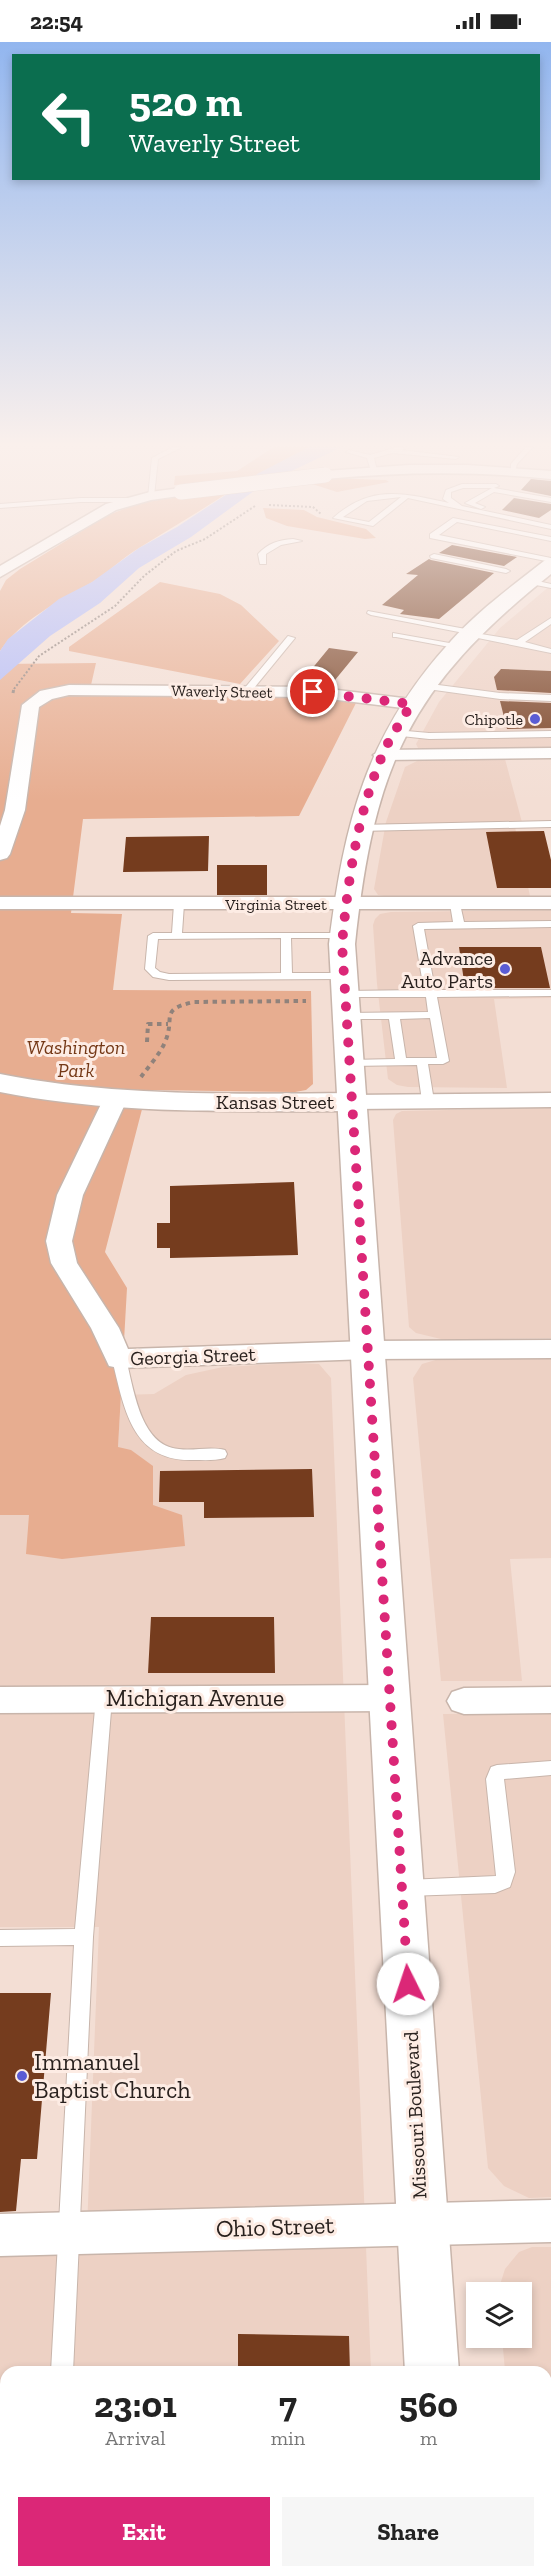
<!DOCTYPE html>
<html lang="en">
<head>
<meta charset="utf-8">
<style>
  body { margin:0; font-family:"Zilla Slab",serif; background:#f6f6f6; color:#222; height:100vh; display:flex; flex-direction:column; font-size:22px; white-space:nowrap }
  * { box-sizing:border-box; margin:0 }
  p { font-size:20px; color:#767676 }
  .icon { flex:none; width:33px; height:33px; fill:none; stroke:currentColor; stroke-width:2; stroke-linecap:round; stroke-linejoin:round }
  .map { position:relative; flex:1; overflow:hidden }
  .details { position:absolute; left:0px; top:2324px; width:552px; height:212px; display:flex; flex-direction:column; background:#fff; border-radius:18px 18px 0 0; box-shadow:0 3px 9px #0003 }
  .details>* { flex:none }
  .hud { position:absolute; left:12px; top:12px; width:528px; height:126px; border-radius:0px; box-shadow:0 3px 9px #0003; background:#0b6e4f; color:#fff; overflow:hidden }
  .fabs { position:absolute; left:466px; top:2240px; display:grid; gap:12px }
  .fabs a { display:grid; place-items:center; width:66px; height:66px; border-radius:0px; background:#fff; box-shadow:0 3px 9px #0003; font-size:30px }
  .pin { position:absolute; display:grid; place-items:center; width:51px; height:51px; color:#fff; margin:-26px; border:3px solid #fff; border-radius:50%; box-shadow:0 2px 6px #0007 }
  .me { position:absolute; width:66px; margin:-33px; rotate:356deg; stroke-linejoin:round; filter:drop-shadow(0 0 4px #0008) }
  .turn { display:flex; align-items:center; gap:21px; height:126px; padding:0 18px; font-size:27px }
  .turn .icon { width:78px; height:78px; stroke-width:2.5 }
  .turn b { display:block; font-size:42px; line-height:51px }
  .eta { display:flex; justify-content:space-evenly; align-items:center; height:102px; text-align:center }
  .eta b { font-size:36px; font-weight:700; line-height:42px }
  .action { display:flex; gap:12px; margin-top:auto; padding:12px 18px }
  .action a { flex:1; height:69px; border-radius:0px; background:#db2777; color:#fff; font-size:24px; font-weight:700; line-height:69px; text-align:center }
  .action a+a { background:#f6f6f6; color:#222 }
  .status { display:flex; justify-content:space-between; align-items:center; height:42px; padding:0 30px; background:#fff; direction:ltr }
  .status svg { height:16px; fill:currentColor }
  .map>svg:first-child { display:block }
</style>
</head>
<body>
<div class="status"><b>22:54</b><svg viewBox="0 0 49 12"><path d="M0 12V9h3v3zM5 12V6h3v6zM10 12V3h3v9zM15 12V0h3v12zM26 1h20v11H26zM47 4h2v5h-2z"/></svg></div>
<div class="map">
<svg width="551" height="2534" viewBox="0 0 551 2534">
  <rect width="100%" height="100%" fill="#f3ded4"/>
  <path fill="#edd1c4" d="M551,543V707L418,706L416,702L439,660L500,586Z
    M505,717L523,784L515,785L530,854L390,855L378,853L374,847L386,780L405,725L419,718Z
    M551,868V956L494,957L507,1046L408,1045L397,1043L388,1037L377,942L373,883L375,877L380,872L391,870Z
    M551,1066V1296L445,1298L416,1291L409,1285L393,1078L396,1072L402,1069Z
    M551,1316V1516L510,1517L522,1639H441L413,1336L422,1322L439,1317Z
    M294,1321L319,1322L331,1336L371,2329L6,2330V2529H379L380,2534H0V2215L86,2212L99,1885H0V1473L114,1472L121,1353L154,1352L186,1333L223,1325Z
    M551,1671V2155L529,2156L504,2144L488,2126L443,1672Z
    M532,2205H551V2534H522V2529H546V2330L505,2329L502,2295H522V2250L498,2249L505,2227L519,2210Z"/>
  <path fill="#e7ad90" d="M274,405H309L248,438L174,443L175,434L237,429Z
    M328,436L386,438L389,440L337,450L312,442V438Z
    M232,448C202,468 170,487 139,506C122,516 108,531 91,541C59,559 21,578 0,609V549L6,538L20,527L108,473L143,460Z
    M263,466L304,468L317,475L366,487L376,496L365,497L287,484L266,476Z
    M160,540L220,552L241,563L279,599L240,642L69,609V605Z
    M96,621L89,652L335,655L357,659L299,774L83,777L71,871L122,872L113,948L311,949L313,1042L306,1048L295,1050L147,1048L105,1210L127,1246L118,1405L131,1408L153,1424V1463L182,1473L185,1504L62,1517L26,1512L29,1473H0V622Z"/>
  <path fill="#b1baf9" d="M309,405H342L262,443L191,495L139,526L100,561L50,594L0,638V609L8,597L59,557L92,540L139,506L177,485L259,431Z"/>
  <path fill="#753c1e" d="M531,437L551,439V454L521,448Z
    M514,456L551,462V468L539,476L502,468Z
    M452,503L517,515L504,524L439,511Z
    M429,517L431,518L494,531L439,577L400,572L404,568L382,563L418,533L406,532Z
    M329,606L358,610L335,638L306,634Z
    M501,627L551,629V651L497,648L494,635Z
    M500,659L551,661V686L507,687Z
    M544,789L551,818V846H497L486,790Z
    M209,794L208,829L123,830L126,795Z
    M217,823H267V853H217Z
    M459,905H541L550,946H465Z
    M294,1140L298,1213L170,1216V1206H157V1181H170V1144Z
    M312,1427L314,1475L204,1476V1460H159L160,1429Z
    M151,1575H274L275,1631H148Z
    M0,1951H51L37,2117H21L16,2169L0,2170Z
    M238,2292L349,2294L350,2330H238Z"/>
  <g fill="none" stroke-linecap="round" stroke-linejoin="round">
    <defs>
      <path id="service" d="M173,405H182L158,417L154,454L148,455L152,416Z
        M397,405L405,406L401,408L459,415L456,417L392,411L374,416L377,429L374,431L371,429L367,416L346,410L349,408L370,413Z
        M526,405H533L517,422L515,430H511V422Z
        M462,442H496L499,444L494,446L551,456V460L494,450L475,461L485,465L481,467L465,461L492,446H463L451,450V456L462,464L551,483V487L408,456L373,484L333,476C371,442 404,451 449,461L443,457L446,448ZM401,455L369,480L343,475L367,459Z
        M81,456H129L133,458L129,460H81L0,466V462Z
        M453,476L551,495V499L457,480L439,493L551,516V520L430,496V492Z
        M293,497L302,499L281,503L266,512V522H260L258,512C268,501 279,498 293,497Z
        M434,512L506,527L510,529L506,531L431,516L430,514Z
        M529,537L551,542V546L526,541L525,539Z
        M368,569L471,588L475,591L517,598L551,576V582L525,600L551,607V611L468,594L464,591L371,573L367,571Z
        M393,591L455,602L459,604L455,606L396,595H393Z
        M288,594L295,596L250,651H244V647Z
        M423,641L500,651L551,653V659L500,657L420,646V642Z
        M395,688L429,691L551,689V695L429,697L392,693V689Z
        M551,779V785L358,789L353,786L358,783Z
        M179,859L184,862L182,891H346L347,893L342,896H291L292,931H343L348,934L343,937L169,938L153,935L145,927L148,894L153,891H172L174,862ZM281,896V931L169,932L160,930L155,926L158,897Z
        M455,859L460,862L464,880L551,879V885L424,887L435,948H551V954L437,955L449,1019L443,1022H428L434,1059L428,1063L422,1059L417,1023L350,1024L344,1021L350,1018L395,1017L389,977H346L340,974L346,971L428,970L426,955H344L339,952L344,949L424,948L413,884L418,881L453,880L450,862ZM430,976L437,1016H406L400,977Z
        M119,1312L126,1317C134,1347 140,1404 179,1407C194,1409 211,1404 225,1408L227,1412L225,1416C215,1419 203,1418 193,1418C131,1420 124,1365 112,1317Z
        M104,1649L110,1651L112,1656L93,1895L73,2330H51L74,1903L0,1904V1888L75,1887L96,1656L98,1651Z
        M551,1719V1733L504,1737L515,1830L510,1845L495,1851L407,1854L401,1852L398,1846L401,1840L407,1838L496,1834L486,1737L491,1725L497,1723Z
        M37,2529H61V2534H37Z"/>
      <path id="minor" d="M467,423L551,429V437C476,429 401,430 325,437L318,433L325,429L409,423Z
        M181,446L188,450L186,453L151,458L116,468L0,535V524L106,462L150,450Z
        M69,643L313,645L411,657L420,662L411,667L313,655L69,653L52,657L39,665L25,768L10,812L7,816L0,818V784L5,768L22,663L40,649Z
        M551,706V716L382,718L373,713L382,708Z
        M0,855H551V867H0Z
        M551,1051V1065L353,1067L345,1065L341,1060L345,1055L353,1053Z
        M114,1053L122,1055L126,1060L83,1153L72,1199L77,1221L119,1286L128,1307L368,1299L551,1298V1316L368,1317L119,1326L109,1324L91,1286L51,1221L46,1199L57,1153L102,1060L106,1055Z
        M390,1643L402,1647L407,1656L402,1665L390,1669L0,1671V1645Z
        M551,1645V1671L464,1672L452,1668L447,1659L452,1650L464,1646Z
        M551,2158V2200L0,2214V2172Z"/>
      <path id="tertiary" d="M0,1032C117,1055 234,1052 353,1051L363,1054L367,1060L363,1066L353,1069C234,1069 117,1073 0,1050Z"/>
      <path id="secondary" d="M551,517V532C409,645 374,724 355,902L459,2330H405L329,902C344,781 366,692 451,599C478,569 512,544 544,519Z
        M417,2529H475L476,2534H418Z"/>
    </defs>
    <use href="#service" stroke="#c8b5ab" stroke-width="2"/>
    <use href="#minor" stroke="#c8b5ab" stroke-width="3"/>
    <use href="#tertiary" stroke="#c8b5ab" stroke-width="3"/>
    <use href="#secondary" stroke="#c8b5ab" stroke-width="3"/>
    <path stroke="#90827b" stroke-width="2" stroke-dasharray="2 2" stroke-linecap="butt" d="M269,463L313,465L321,472
      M14,647L39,614L115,564L144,534L176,509L205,497L255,464"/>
    <path stroke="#90827b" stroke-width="3" stroke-dasharray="3 3" stroke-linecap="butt" d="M13,651L14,646"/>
    <path stroke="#90827b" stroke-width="4" stroke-dasharray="4.5 4.5" stroke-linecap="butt" d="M147,1000L148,982H168
      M141,1035C149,1024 160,1012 165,1000C176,975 158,968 194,960L306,959"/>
    <use href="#service" fill="#fff" fill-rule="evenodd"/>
    <use href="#minor" fill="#fff" fill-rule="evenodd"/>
    <use href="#tertiary" fill="#fff" fill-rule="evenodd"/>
    <use href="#secondary" fill="#fff" fill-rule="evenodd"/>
    <defs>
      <path id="minor-bridge" d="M181,450L325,433"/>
    </defs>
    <use href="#minor-bridge" stroke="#c8b5ab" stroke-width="16" stroke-linecap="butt"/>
    <use href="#minor-bridge" stroke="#fff" stroke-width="15"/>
  </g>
  <linearGradient id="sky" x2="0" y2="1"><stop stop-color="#92b6ef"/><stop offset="0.53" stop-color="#faf0ec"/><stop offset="1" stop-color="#faf0ec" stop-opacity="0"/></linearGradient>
  <rect width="551" height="760" fill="url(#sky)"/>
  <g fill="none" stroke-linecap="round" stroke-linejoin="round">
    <path stroke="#db2777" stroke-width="10" stroke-dasharray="0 18" d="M313,650L411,662C402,679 389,696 382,714C357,774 348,838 342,902L408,1942"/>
  </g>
  <g fill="#5a5cd4" stroke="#fdece4" stroke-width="2">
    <circle cx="535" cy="677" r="6"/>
    <circle cx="505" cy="927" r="6"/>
    <circle cx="22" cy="2034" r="6"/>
  </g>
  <g text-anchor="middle" stroke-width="6" stroke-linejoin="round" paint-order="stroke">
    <g font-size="16" fill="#29211e" stroke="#fdece4">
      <text transform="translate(222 649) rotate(1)" y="6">Waverly Street</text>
      <text x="276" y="868">Virginia Street</text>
    </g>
    <g font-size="16" fill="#29211e" stroke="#fdece4" text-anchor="end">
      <text x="523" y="683">Chipotle</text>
    </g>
    <g font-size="20" fill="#29211e" stroke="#fdece4" text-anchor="end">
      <text x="493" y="923">Advance<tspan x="493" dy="23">Auto Parts</tspan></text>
    </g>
    <g font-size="20" font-style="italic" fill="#743816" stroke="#fdece4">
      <text x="76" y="1012">Washington<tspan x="76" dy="23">Park</tspan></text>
    </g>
    <g font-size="20" fill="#29211e" stroke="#fdece4">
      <text x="275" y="1067">Kansas Street</text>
      <text transform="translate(193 1314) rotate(-2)" y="7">Georgia Street</text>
      <text transform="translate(415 2073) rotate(-93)" y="7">Missouri Boulevard</text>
    </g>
    <g font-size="24" fill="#29211e" stroke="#fdece4">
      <text x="195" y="1664">Michigan Avenue</text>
      <text transform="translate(275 2185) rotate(-2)" y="8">Ohio Street</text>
    </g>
    <g font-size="24" fill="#29211e" stroke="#fdece4" text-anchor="start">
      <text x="34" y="2028">Immanuel<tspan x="34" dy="28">Baptist Church</tspan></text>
    </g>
  </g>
</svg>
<div class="fabs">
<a><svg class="icon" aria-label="layers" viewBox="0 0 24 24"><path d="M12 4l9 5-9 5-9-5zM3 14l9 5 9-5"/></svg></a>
</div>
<div class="pin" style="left:313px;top:650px;background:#d93025"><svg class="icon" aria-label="arrive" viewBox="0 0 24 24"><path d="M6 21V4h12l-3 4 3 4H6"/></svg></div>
<svg class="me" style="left:408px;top:1942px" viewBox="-20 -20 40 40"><circle r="19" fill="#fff"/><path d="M0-13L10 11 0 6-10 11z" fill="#db2777"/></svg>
<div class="hud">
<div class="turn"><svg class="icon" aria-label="left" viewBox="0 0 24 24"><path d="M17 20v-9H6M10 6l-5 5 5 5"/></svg><div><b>520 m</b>Waverly Street</div></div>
</div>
<section class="details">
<div class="eta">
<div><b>23:01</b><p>Arrival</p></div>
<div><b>7</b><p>min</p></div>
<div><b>560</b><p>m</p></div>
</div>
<div class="action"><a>Exit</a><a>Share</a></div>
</section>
</div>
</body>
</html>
